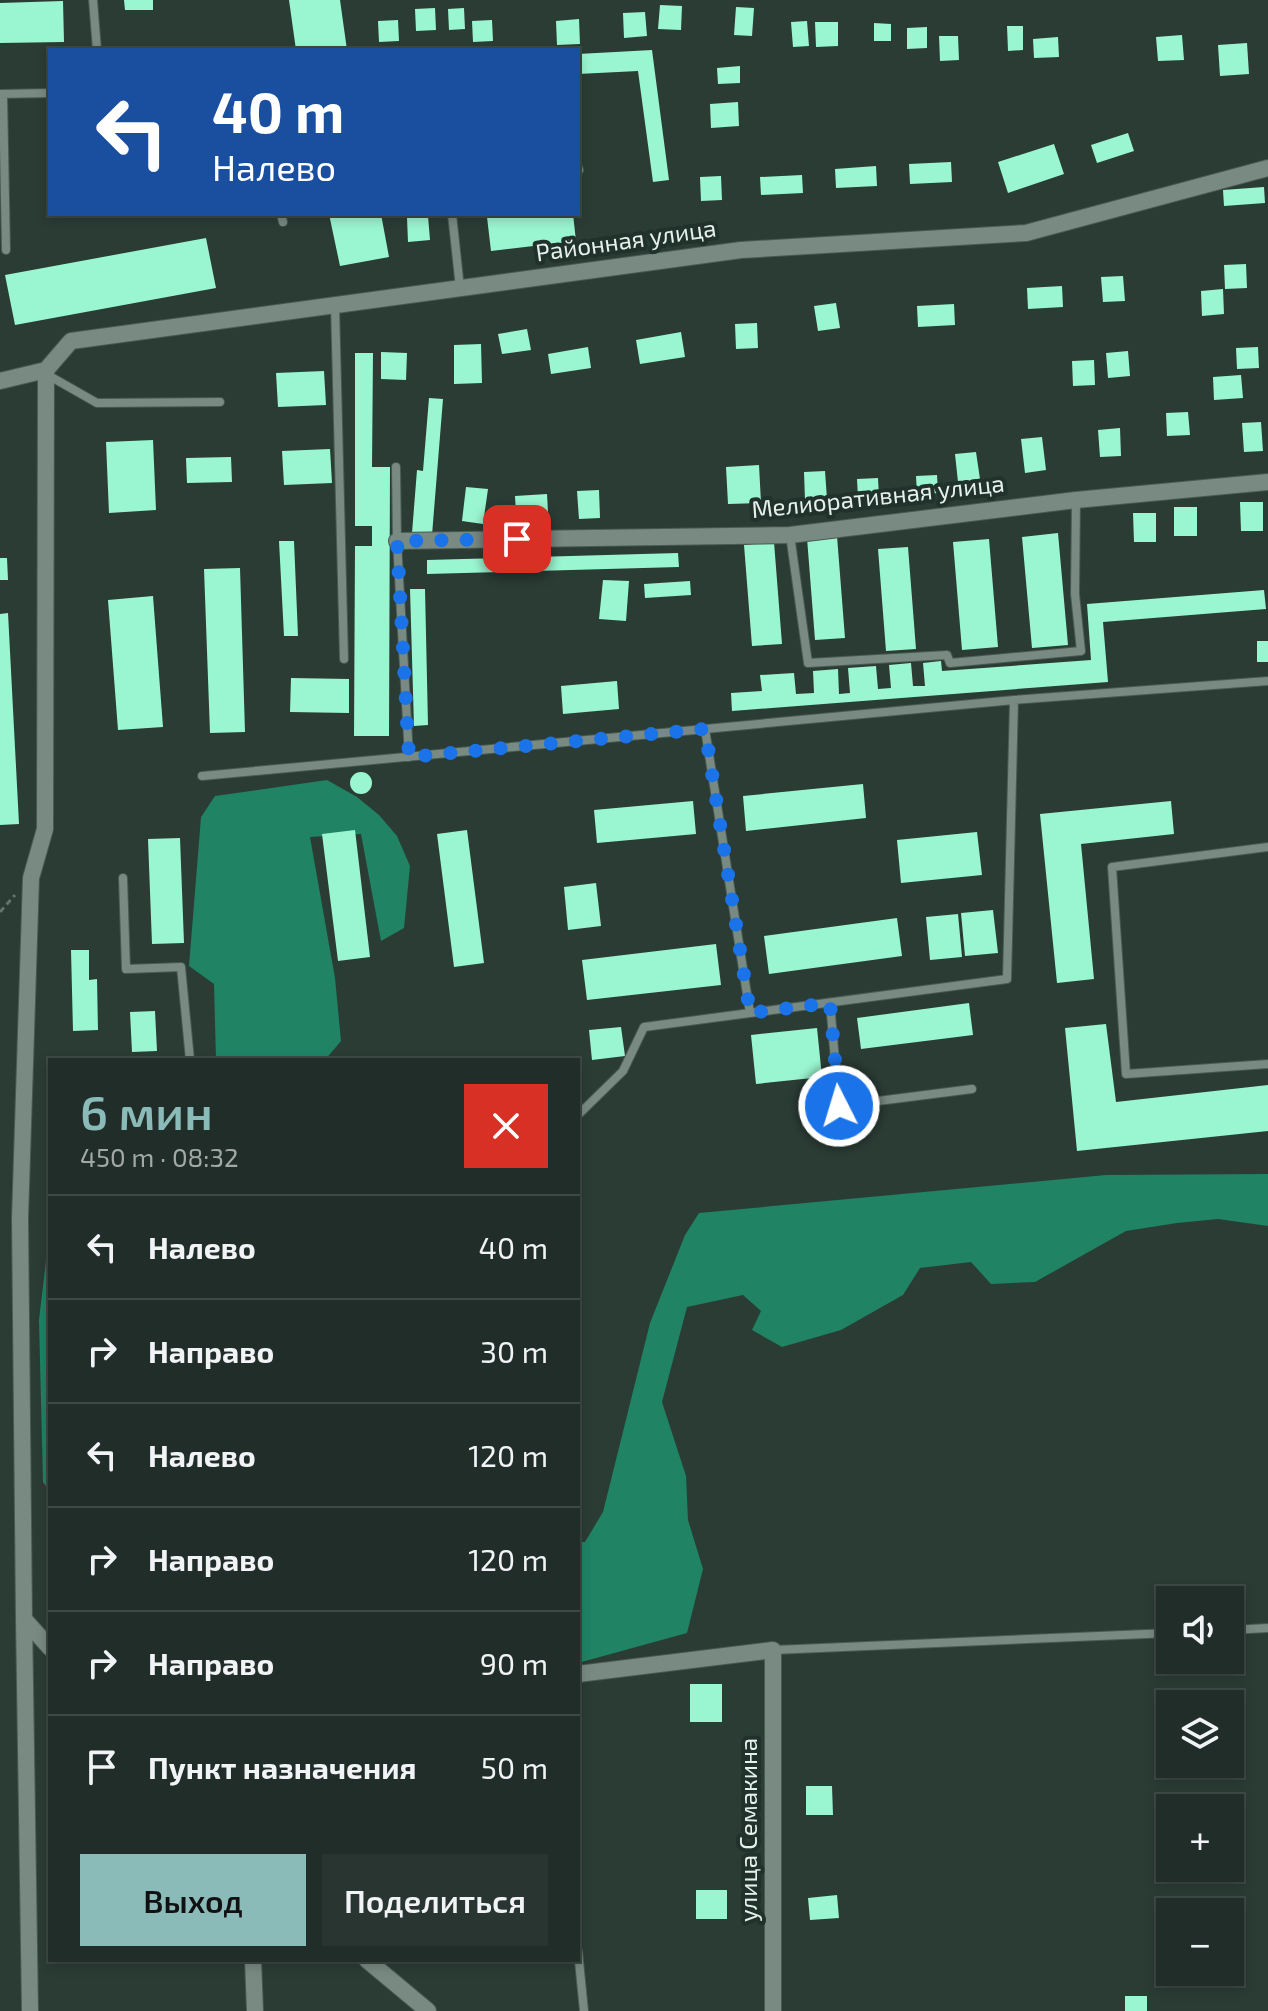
<!DOCTYPE html>
<html lang="ru">
<head>
<meta charset="utf-8">
<style>
  body { margin:0; font-family:"Exo 2",sans-serif; background:#283530; color:#f1f3f6; height:100vh; display:flex; flex-direction:column; font-size:30px; white-space:nowrap }
  * { box-sizing:border-box; margin:0 }
  p { font-size:26px; color:#a2a8a8 }
  .icon { flex:none; width:44px; height:44px; fill:none; stroke:currentColor; stroke-width:2; stroke-linecap:round; stroke-linejoin:round }
  .map { position:relative; flex:1; overflow:hidden }
  .sheet { position:absolute; left:48px; top:1058px; width:532px; height:904px; display:flex; flex-direction:column; background:#202d28; border-radius:0px; box-shadow:0 4px 12px #0003,0 0 0 2px #3d4945 }
  .sheet>* { flex:none }
  .top-card { position:absolute; left:48px; top:48px; width:532px; height:168px; border-radius:0px; box-shadow:0 4px 12px #0003,0 0 0 2px #3d4945; background:#1a4fa0; color:#fff; overflow:hidden }
  .fabs { position:absolute; left:1156px; top:1586px; display:grid; gap:16px }
  .fabs a { display:grid; place-items:center; width:88px; height:88px; border-radius:0px; background:#202d28; box-shadow:0 4px 12px #0003,0 0 0 2px #3d4945; font-size:40px }
  .pin { position:absolute; display:grid; place-items:center; width:68px; height:68px; color:#fff; margin:-34px; border-radius:16px; box-shadow:0 4px 12px #0006 }
  .me { position:absolute; width:88px; margin:-44px; rotate:355deg; stroke-linejoin:round; filter:drop-shadow(0 0 6px #0008) }
  .turn { display:flex; align-items:center; gap:28px; height:168px; padding:0 32px; font-size:36px }
  .turn .icon { width:104px; height:104px; stroke-width:2.5 }
  .turn b { display:block; font-size:56px; line-height:68px }
  .round { display:grid; place-items:center; flex:none; width:84px; height:84px; border-radius:0px; background:#283530 }
  .overview { display:flex; align-items:center; justify-content:space-between; height:136px; padding:0 32px }
  h1 { font-size:48px; font-weight:600; line-height:60px; color:#8bbbb9 }
  .cta { display:flex; gap:16px; margin-top:auto; padding:16px 32px }
  .cta a { flex:1; height:92px; border-radius:0px; background:#8bbbb9; color:#111; font-size:32px; font-weight:600; line-height:92px; text-align:center }
  .cta a+a { background:#283530; color:#f1f3f6 }
  ul { padding:0; list-style:none }
  li { display:flex; align-items:center; gap:24px; height:104px; padding:0 32px; border-top:2px solid #3d4945 }
  li div { flex:1 }
  li b { display:block; font-size:30px }
  li em { font-style:normal }
  .map>svg:first-child { display:block }
</style>
</head>
<body>
<div class="map">
<svg width="1268" height="2011" viewBox="0 0 1268 2011">
  <rect width="100%" height="100%" fill="#2b3c35"/>
  <path fill="#1f8364" d="M327,780L357,797L379,815L397,836L410,866L404,928L381,941L361,834L310,837L335,978L341,1041L325,1060H216L214,984L189,966L201,817L215,796Z
    M1268,1174V1226L1218,1219L1177,1223L1126,1231L1035,1282L991,1284L971,1262L920,1268L903,1295L841,1330L782,1347L752,1330L761,1311L743,1295L687,1307L662,1402L686,1476L688,1520L703,1569L687,1633L578,1663V1542H585L603,1512L650,1323L685,1235L699,1213L1106,1175Z
    M50,1227V1492L43,1482L39,1320Z"/>
  <path fill="#9af6d1" d="M124,0H153V10H125Z
    M289,0H340L347,50H296Z
    M63,1L64,42L0,43V3Z
    M660,5L682,6L681,30L658,29Z
    M736,7L754,8L752,36L734,35Z
    M435,8L436,30L416,31L415,9Z
    M464,8L465,29L449,30L448,9Z
    M645,12L647,36L624,38L623,13Z
    M579,19L580,44L557,45L556,21Z
    M398,20L399,41L379,42L378,21Z
    M492,20L493,41L473,42L472,21Z
    M807,21L809,46L793,47L791,22Z
    M815,22H838V46L816,47Z
    M874,23L891,24V41H874Z
    M1007,26H1023V50L1008,51Z
    M927,27V48L907,49V28Z
    M1182,35L1184,60L1158,61L1156,37Z
    M939,36H958L959,60L940,61Z
    M1058,37L1059,57L1034,58L1033,39Z
    M1247,43L1249,74L1220,76L1218,45Z
    M652,50L669,180L653,182L638,71L578,74V54Z
    M740,66V83L718,84L717,68Z
    M738,102L739,126L711,128L710,104Z
    M1128,133L1134,151L1097,163L1091,145Z
    M1054,144L1064,174L1008,193L998,162Z
    M951,162L952,182L910,184L909,164Z
    M876,166L877,186L836,188L835,169Z
    M802,175L803,193L761,195L760,177Z
    M721,176L722,200L701,201L700,177Z
    M1264,187L1265,203L1224,206L1223,190Z
    M329,214H381L389,257L340,266Z
    M515,214H573L576,241L491,251L487,217Z
    M428,216L430,240L408,242L407,218Z
    M206,238L216,288L15,325L5,275Z
    M1246,264L1247,288L1225,289L1224,265Z
    M1123,276L1125,301L1103,302L1101,277Z
    M1062,286L1063,307L1028,309L1027,288Z
    M1223,289L1224,314L1202,316L1201,291Z
    M836,303L840,328L818,331L814,306Z
    M954,304L955,325L918,327L917,306Z
    M757,323L758,348L736,349L735,324Z
    M527,329L531,350L502,354L498,334Z
    M681,332L685,357L640,364L636,340Z
    M481,344L482,383L454,384V345Z
    M588,347L591,368L551,374L548,354Z
    M1258,347L1259,368L1237,369L1236,348Z
    M1128,351L1130,376L1108,378L1106,353Z
    M381,352L407,353L406,380L381,379Z
    M355,353H373L372,467H390L389,736H354L355,546H372V526H355Z
    M1094,360L1095,385L1073,386L1072,361Z
    M324,371L326,405L278,407L276,373Z
    M1241,375L1243,398L1214,400L1213,377Z
    M429,398L443,399L432,535L412,533L417,470L423,471Z
    M1188,412L1190,435L1167,436L1166,413Z
    M1261,422L1263,451L1244,452L1242,423Z
    M1120,428L1121,456L1100,457L1098,430Z
    M1042,437L1046,470L1025,473L1021,439Z
    M153,440L156,510L109,513L106,442Z
    M330,449L332,483L284,485L282,451Z
    M976,452L980,479L958,482L955,454Z
    M231,457L232,482L187,483L186,458Z
    M759,465L761,503L728,504L726,467Z
    M825,471L827,499L805,500L804,472Z
    M937,475L938,493L917,495L916,476Z
    M878,478L879,497L858,498L857,479Z
    M466,487L488,489L483,524L462,521Z
    M599,490L600,518L579,519L577,491Z
    M547,494L548,512L516,514L515,496Z
    M1240,502H1263V531H1241Z
    M1174,507H1197V536H1174Z
    M1133,513H1156V542H1134Z
    M1058,533L1068,645L1032,648L1022,537Z
    M837,536L845,638L815,640L807,538Z
    M989,539L998,647L962,650L953,542Z
    M279,541H294L298,636H284Z
    M774,542L782,644L752,646L744,545Z
    M908,547L916,649L886,651L878,549Z
    M678,553L679,567L427,574V560Z
    M0,558H7L8,580H0Z
    M240,568L245,732L210,733L204,569Z
    M603,580L629,581L626,621L599,619Z
    M690,581L691,595L645,598L644,584Z
    M410,589H425L428,725L414,726Z
    M1264,590L1266,609L1103,622L1108,682L732,711L731,693L762,691L760,675L794,673L796,694L814,693L813,671L838,669L839,694L850,693L848,668L876,666L878,689L891,688L889,665L911,663L913,686H925L923,663L941,661L942,671L1091,660L1087,604Z
    M153,596L163,727L118,730L108,600Z
    M8,613L19,824L0,825V614Z
    M1257,641H1268V662H1257Z
    M291,678L349,679V713L290,712Z
    M617,681L619,709L563,714L561,686Z
    M350 783a11 11 0 1 1 22 0a11 11 0 1 1-22 0Z
    M863,784L866,818L746,831L743,796Z
    M693,801L696,834L597,843L594,810Z
    M1171,801L1174,834L1081,844L1094,979L1057,983L1040,814Z
    M355,830L370,957L338,961L322,834Z
    M467,830L484,963L454,967L437,834Z
    M977,832L982,875L901,883L897,840Z
    M180,838L184,943L152,944L148,839Z
    M596,883L601,926L568,930L564,887Z
    M993,910L998,953L965,956L961,913Z
    M958,914L962,957L930,960L926,917Z
    M897,918L902,956L769,974L764,936Z
    M716,944L721,985L587,1000L582,960Z
    M71,950H89V980L97,979L98,1030L73,1031Z
    M969,1003L973,1035L861,1049L857,1018Z
    M155,1011L157,1051L132,1052L130,1012Z
    M1106,1024L1116,1102L1268,1085V1131L1077,1151L1065,1028Z
    M621,1027L625,1056L592,1060L589,1030Z
    M817,1028L822,1077L756,1084L751,1035Z
    M690,1684H722V1722H690Z
    M806,1786H832L833,1815H806Z
    M696,1890H727V1919H696Z
    M837,1895L839,1918L810,1920L808,1898Z
    M1125,1996H1147V2011H1125Z"/>
  <g fill="none" stroke-linecap="round" stroke-linejoin="round">
    <defs>
      <path id="lane" d="M93,0L97,50
        M0,94L50,93
        M3,94L6,250
        M578,167L579,170
        M281,214L283,222
        M452,214L460,288
        M335,305L344,659
        M46,374L97,403L220,402
        M396,467L397,541L409,757
        M790,535L808,663L947,655L950,663L1081,651L1075,594L1076,500
        M705,729L750,1013L1007,979L1014,700
        M202,776L1014,700L1268,681
        M1268,847L1112,867L1126,1074L1268,1064
        M123,878L126,969L181,967L190,1060
        M830,1003L839,1106L972,1089
        M578,1115L623,1071L644,1027L750,1013
        M1230,1630L1268,1628
        M774,1650L1170,1633
        M578,1951L584,2011"/>
      <path id="street" d="M46,370L45,829L31,878L20,1218L24,1619L50,1648
        M0,381L46,370L71,341L741,250L1026,233L1268,168
        M397,541L790,535L1076,500L1268,482
        M24,1619L30,2011
        M578,1674L773,1650V2011
        M253,1960L255,2011
        M367,1960L428,2011"/>
    </defs>
    <use href="#lane" stroke="#4a5952" stroke-width="10"/>
    <use href="#street" stroke="#4a5952" stroke-width="18"/>
    <path stroke="#64736c" stroke-width="3" stroke-dasharray="6 4" stroke-linecap="butt" d="M0,912L15,895"/>
    <use href="#lane" stroke="#788a82" stroke-width="8"/>
    <use href="#street" stroke="#788a82" stroke-width="16"/>
  </g>
  <g fill="none" stroke-linecap="round" stroke-linejoin="round">
    <path stroke="#1a73e8" stroke-width="14" stroke-dasharray="0 25.2" d="M517,539L397,541L409,757L705,729L750,1013L830,1003L839,1106"/>
  </g>
  <g text-anchor="middle" stroke-width="8" stroke-linejoin="round" paint-order="stroke">
    <g font-size="24" fill="#e7f1ec" stroke="#21312b">
      <text transform="translate(626 241) rotate(-8)" y="8">Районная улица</text>
      <text transform="translate(878 497) rotate(-6)" y="8">Мелиоративная улица</text>
      <text transform="translate(749 1830) rotate(-90)" y="8">улица Семакина</text>
    </g>
  </g>
</svg>
<div class="fabs">
<a><svg class="icon" aria-label="sound" viewBox="0 0 24 24"><path d="M4 9h4l5-4v14l-5-4H4zM17 9q2 3 0 6"/></svg></a>
<a><svg class="icon" aria-label="layers" viewBox="0 0 24 24"><path d="M12 4l9 5-9 5-9-5zM3 14l9 5 9-5"/></svg></a>
<a>+</a>
<a>−</a>
</div>
<div class="pin" style="left:517px;top:539px;background:#d93025"><svg class="icon" aria-label="arrive" viewBox="0 0 24 24"><path d="M6 21V4h12l-3 4 3 4H6"/></svg></div>
<svg class="me" style="left:839px;top:1106px" viewBox="-20 -20 40 40"><circle r="17" fill="#1a73e8" stroke="#fff" stroke-width="3"/><path d="M0-11L8 9 0 5-8 9z" fill="#fff"/></svg>
<div class="top-card">
<div class="turn"><svg class="icon" aria-label="left" viewBox="0 0 24 24"><path d="M17 20v-9H6M10 6l-5 5 5 5"/></svg><div><b>40 m</b>Налево</div></div>
</div>
<section class="sheet">
<div class="overview"><div><h1>6 мин</h1><p>450 m · 08:32</p></div><a class="round" style="background:#d93025;color:#fff"><svg class="icon" aria-label="close" viewBox="0 0 24 24"><path d="M6 6l12 12M18 6L6 18"/></svg></a></div>
<ul>
<li><svg class="icon" aria-label="left" viewBox="0 0 24 24"><path d="M17 20v-9H6M10 6l-5 5 5 5"/></svg><div><b>Налево</b></div><em>40 m</em></li>
<li><svg class="icon" aria-label="right" viewBox="0 0 24 24"><path d="M7 20v-9h11M14 6l5 5-5 5"/></svg><div><b>Направо</b></div><em>30 m</em></li>
<li><svg class="icon" aria-label="left" viewBox="0 0 24 24"><path d="M17 20v-9H6M10 6l-5 5 5 5"/></svg><div><b>Налево</b></div><em>120 m</em></li>
<li><svg class="icon" aria-label="right" viewBox="0 0 24 24"><path d="M7 20v-9h11M14 6l5 5-5 5"/></svg><div><b>Направо</b></div><em>120 m</em></li>
<li><svg class="icon" aria-label="right" viewBox="0 0 24 24"><path d="M7 20v-9h11M14 6l5 5-5 5"/></svg><div><b>Направо</b></div><em>90 m</em></li>
<li><svg class="icon" aria-label="arrive" viewBox="0 0 24 24"><path d="M6 21V4h12l-3 4 3 4H6"/></svg><div><b>Пункт назначения</b></div><em>50 m</em></li>
</ul>
<div class="cta"><a>Выход</a><a>Поделиться</a></div>
</section>
</div>
</body>
</html>
